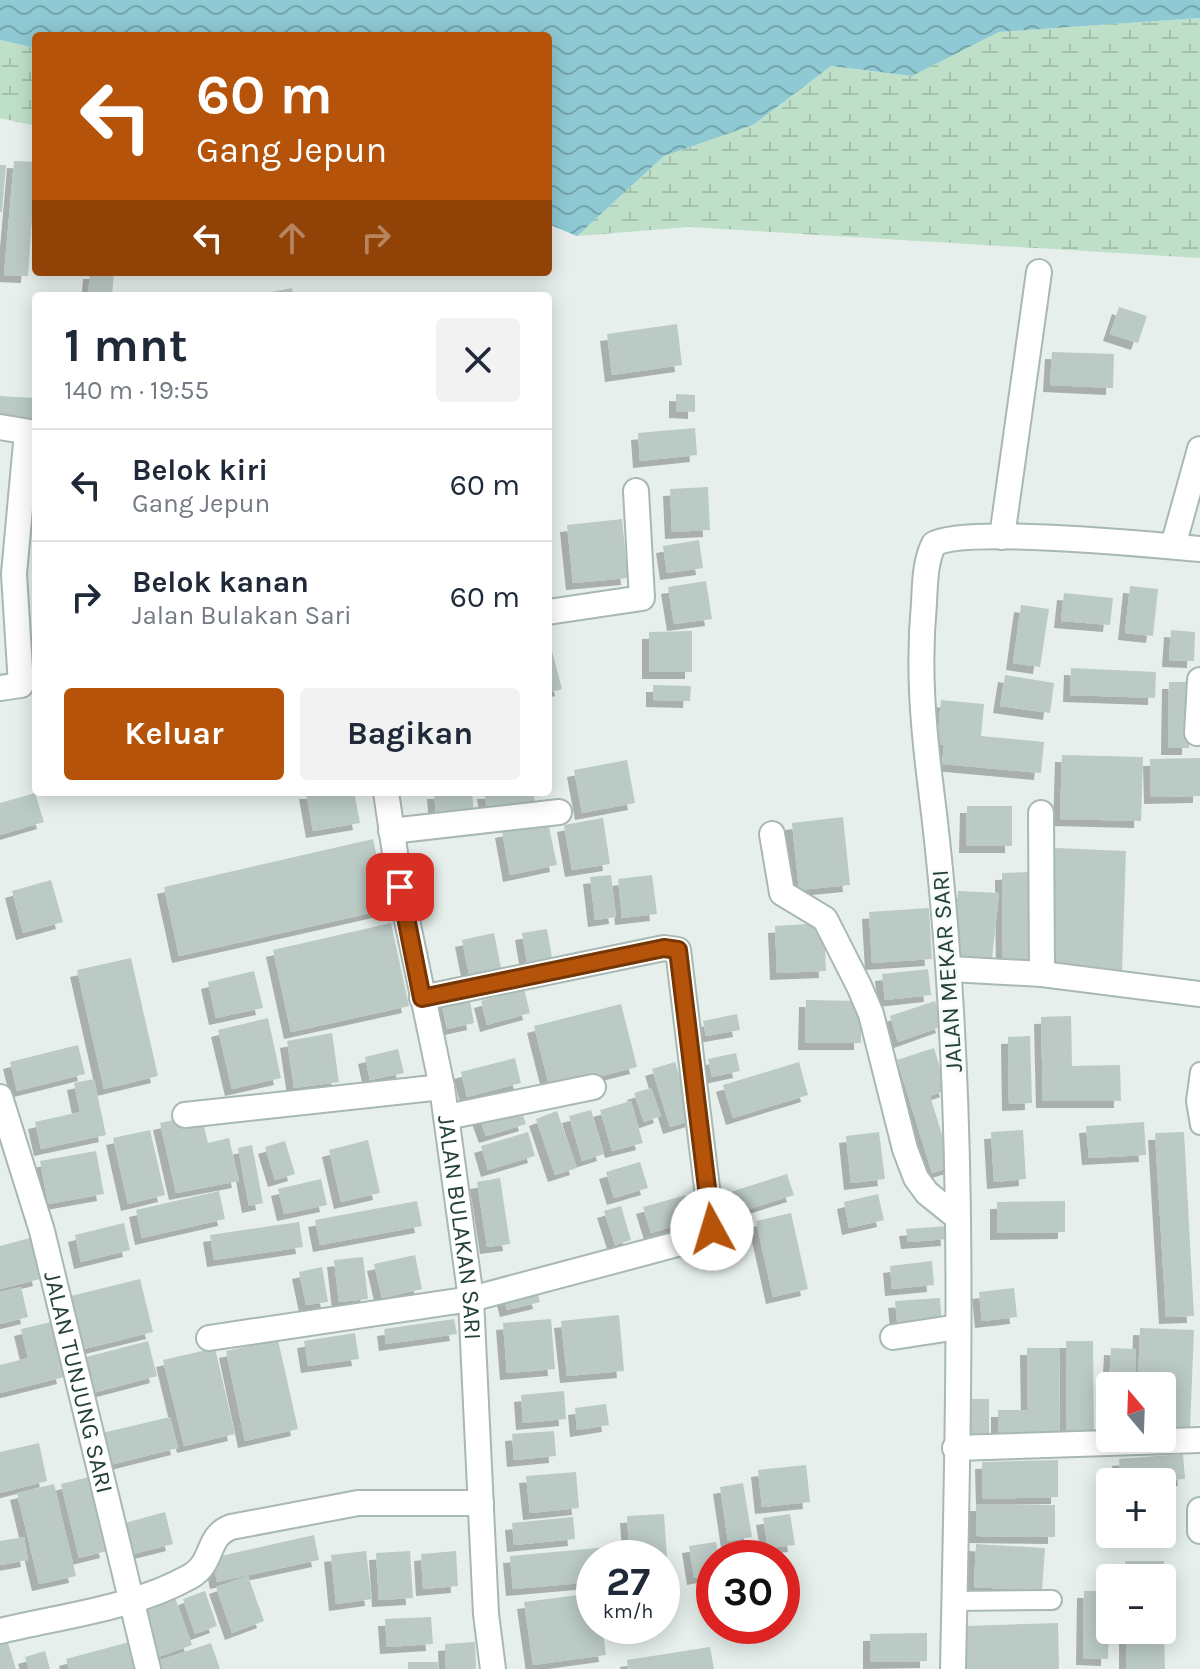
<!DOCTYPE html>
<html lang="id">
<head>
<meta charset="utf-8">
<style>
  body { margin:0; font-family:Karla,sans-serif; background:#f2f2f3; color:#1f2937; height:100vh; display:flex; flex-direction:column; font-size:30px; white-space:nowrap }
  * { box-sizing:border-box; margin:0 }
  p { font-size:26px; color:#747a83 }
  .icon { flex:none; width:44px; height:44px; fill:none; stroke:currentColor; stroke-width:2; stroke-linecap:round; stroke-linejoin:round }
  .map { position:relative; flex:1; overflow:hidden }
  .panel { position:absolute; left:32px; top:292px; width:520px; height:504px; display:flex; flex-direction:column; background:#fff; border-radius:8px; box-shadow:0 4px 20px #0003 }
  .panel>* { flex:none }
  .hud { position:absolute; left:32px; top:32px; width:520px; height:244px; border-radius:8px; box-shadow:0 4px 20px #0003; background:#b45309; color:#fff; overflow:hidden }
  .needle { width:52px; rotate:341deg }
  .tools { position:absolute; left:1096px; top:1372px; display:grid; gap:16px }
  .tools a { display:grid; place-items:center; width:80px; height:80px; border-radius:8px; background:#fff; box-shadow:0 4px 20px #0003; font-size:40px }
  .speed { position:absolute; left:576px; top:1540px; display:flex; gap:16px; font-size:40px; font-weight:700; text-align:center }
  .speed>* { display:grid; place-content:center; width:104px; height:104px; border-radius:50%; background:#fff; box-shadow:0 4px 20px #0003; line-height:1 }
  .speed small { font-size:20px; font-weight:400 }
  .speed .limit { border:12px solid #d22; background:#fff; color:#111 }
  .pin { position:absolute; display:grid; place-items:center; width:68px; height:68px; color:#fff; margin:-34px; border-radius:16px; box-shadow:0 4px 12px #0006 }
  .me { position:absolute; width:88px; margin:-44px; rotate:354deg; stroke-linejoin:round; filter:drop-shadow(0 0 6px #0008) }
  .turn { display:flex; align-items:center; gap:28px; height:168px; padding:0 32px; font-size:36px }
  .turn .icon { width:104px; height:104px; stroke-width:2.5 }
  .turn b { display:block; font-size:56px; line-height:68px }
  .lanes { display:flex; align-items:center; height:76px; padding:0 32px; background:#0003; justify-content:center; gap:40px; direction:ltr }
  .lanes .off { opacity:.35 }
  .round { display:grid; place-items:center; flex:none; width:84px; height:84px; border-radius:8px; background:#f2f2f3 }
  .headline { display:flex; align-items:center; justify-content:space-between; height:136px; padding:0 32px }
  h1 { font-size:48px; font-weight:700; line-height:60px }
  .cta { display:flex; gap:16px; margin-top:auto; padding:16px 32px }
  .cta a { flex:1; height:92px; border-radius:8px; background:#b45309; color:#fff; font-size:32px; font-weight:700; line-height:92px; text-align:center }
  .cta a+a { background:#f2f2f3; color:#1f2937 }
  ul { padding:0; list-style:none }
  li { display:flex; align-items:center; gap:24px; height:112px; padding:0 32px; border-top:2px solid #e0e1e3 }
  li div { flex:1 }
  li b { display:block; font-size:30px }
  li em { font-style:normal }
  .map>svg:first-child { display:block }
</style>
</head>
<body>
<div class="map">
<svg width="1200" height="1669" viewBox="0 0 1200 1669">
  <defs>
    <pattern id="wetland-marsh" width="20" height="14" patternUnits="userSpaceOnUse" patternTransform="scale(2)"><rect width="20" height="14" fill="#bfe0c8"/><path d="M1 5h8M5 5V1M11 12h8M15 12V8" fill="none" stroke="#a4c1ad"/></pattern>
    <pattern id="water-waves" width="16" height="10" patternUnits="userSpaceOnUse" patternTransform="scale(2)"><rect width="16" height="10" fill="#8ec9d4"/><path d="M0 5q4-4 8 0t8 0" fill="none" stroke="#74a5ad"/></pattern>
    <filter id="shadow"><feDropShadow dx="-7" dy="7" stdDeviation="0" flood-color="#0004"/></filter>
  </defs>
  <rect width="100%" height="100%" fill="#e6efeb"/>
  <path fill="url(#wetland-marsh)" d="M1200,18V258L689,227L577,236L664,156L753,125L831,66L912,76L999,32Z
    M0,40L36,48V126L0,118Z"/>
  <path fill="url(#water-waves)" d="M0,0H1200V18L999,32L912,76L831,66L753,125L664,156L577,236L548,224V36H36V48L0,40Z"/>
  <path fill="#bbcac4" filter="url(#shadow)" d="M14,161L36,162L28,276L4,275Z
    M0,165H6L2,212H0Z
    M90,272H114L112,296H88Z
    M292,288L293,296H268L267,293Z
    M1119,307L1147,316L1138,343L1110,334Z
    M677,324L682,365L612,375L607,334Z
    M1052,352L1114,354L1113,388L1050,385Z
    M676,394L695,395V412L676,411Z
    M0,396L36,398V423L0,421Z
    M695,428L697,455L640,461L638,433Z
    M708,487L710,530L672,532L670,489Z
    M622,519L628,578L573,583L567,525Z
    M699,540L703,568L667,573L663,546Z
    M706,581L712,619L674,624L668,587Z
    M1130,586L1158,589L1153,636L1125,633Z
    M1064,593L1113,598L1110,625L1061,621Z
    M1021,605L1049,609L1040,667L1013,663Z
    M1171,630L1195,632L1194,661L1169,660Z
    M692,631V672H649V632Z
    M548,636L562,689L548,693Z
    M1071,668L1156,672L1155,698L1070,695Z
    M1005,675L1054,683L1050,713L1000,706Z
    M1169,682H1190L1189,748H1168Z
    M653,685L691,686L690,701L653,700Z
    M941,700L984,704L981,736L1044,742L1041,773L942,764L944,745L937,744Z
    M1062,755L1143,757L1141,821L1060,819Z
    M1200,758V796L1151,797L1150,759Z
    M627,760L635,803L582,813L574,770Z
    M306,792H354L360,823L313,831Z
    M434,792H472L474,814L436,817Z
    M484,792H533L536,809L488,816Z
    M35,793L44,822L0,835V803Z
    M967,806H1012V846H966Z
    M843,817L850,885L799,890L792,823Z
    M603,818L610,864L572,870L564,825Z
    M548,822L557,865L510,875L502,831Z
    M373,839L388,909L179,956L164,887Z
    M1055,848L1126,851L1122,971L1050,968Z
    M1033,872L1034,966H1003L1002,873Z
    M611,875L616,917L595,920L590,877Z
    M652,875L657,914L622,918L618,879Z
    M51,880L63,922L23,933L12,891Z
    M958,891L999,893L992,959L953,956Z
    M929,908L932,959L872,963L869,912Z
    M391,923L409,1006L291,1032L273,950Z
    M824,923L826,971L777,973L775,926Z
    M547,929L553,963L528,968L522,933Z
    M494,933L502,973L470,979L462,940Z
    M131,958L158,1076L104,1089L77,970Z
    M928,969L931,995L885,1000L882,974Z
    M254,971L263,1008L216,1018L208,982Z
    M524,989L530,1013L487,1025L481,1001Z
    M469,996L474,1023L447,1029L441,1002Z
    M806,1000L861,1001V1043H805Z
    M935,1001L943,1026L898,1042L890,1016Z
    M621,1004L637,1067L550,1089L534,1026Z
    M737,1014L740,1030L706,1036L703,1021Z
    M1071,1016L1072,1066L1120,1065L1121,1101H1043L1041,1017Z
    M268,1018L281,1078L232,1089L218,1030Z
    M332,1033L339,1082L294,1088L287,1041Z
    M1030,1036L1032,1103L1009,1104L1008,1037Z
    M78,1045L85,1074L17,1091L10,1062Z
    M934,1048L947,1090L930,1096L952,1167L932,1173L897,1060Z
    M398,1049L404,1073L370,1080L365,1057Z
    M736,1053L740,1071L712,1077L708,1059Z
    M515,1058L521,1083L467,1097L461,1072Z
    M675,1062L693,1120L670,1127L652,1069Z
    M799,1062L808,1095L733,1118L723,1085Z
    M94,1079L106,1135L41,1149L35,1122L80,1112L74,1083Z
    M651,1088L661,1116L644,1122L634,1093Z
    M631,1101L643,1143L612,1151L600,1110Z
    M519,1104L526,1124L486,1136L479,1117Z
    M591,1110L604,1154L582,1161L569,1116Z
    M557,1111L577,1168L555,1175L536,1119Z
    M201,1114L208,1143L229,1138L239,1181L176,1193L160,1123Z
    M1144,1122L1146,1155L1089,1158L1086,1126Z
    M150,1130L165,1195L128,1204L113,1138Z
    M1023,1130L1026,1179L994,1182L991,1132Z
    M528,1132L535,1156L488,1170L481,1146Z
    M879,1132L885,1179L851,1183L846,1136Z
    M1184,1132L1194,1316L1166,1317L1155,1133Z
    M368,1140L380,1193L341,1202L329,1150Z
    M285,1141L295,1174L275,1180L265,1147Z
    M252,1145L263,1203L249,1206L238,1148Z
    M96,1151L104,1194L48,1204L40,1161Z
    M640,1162L648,1188L614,1198L606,1172Z
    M787,1174L794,1195L727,1216L721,1195Z
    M500,1178L510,1244L487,1247L477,1182Z
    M321,1179L327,1205L284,1214L278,1189Z
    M219,1191L225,1219L142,1238L136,1210Z
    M878,1194L884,1220L849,1228L844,1202Z
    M686,1195L694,1220L651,1233L643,1207Z
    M417,1201L422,1226L320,1245L315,1220Z
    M1065,1201V1232L997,1233V1202Z
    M621,1206L631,1240L615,1245L604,1211Z
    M791,1213L808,1289L773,1297L756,1221Z
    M299,1222L303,1247L214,1260L210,1235Z
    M124,1223L130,1250L81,1262L75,1235Z
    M947,1226L948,1239L908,1242L906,1229Z
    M30,1238L40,1279L0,1289V1246Z
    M415,1255L422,1289L382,1298L374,1264Z
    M363,1257L368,1299L339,1302L334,1260Z
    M932,1261L934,1285L892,1289L890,1266Z
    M322,1267L328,1302L306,1305L299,1272Z
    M140,1279L153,1332L76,1351L63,1298Z
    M21,1287L28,1317L0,1324V1292Z
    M536,1287L540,1302L507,1310L503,1295Z
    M1014,1288L1017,1317L982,1321L979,1292Z
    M940,1298L942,1326L898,1330L895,1301Z
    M619,1315L624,1371L567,1376L561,1321Z
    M454,1319L457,1334L386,1344L384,1329Z
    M551,1319L555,1369L507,1373L503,1323Z
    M51,1322L64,1377L0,1393V1365L28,1358L21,1329Z
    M1140,1328L1194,1330L1190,1427L1162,1426V1386H1138Z
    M355,1333L359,1359L308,1366L304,1341Z
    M278,1340L298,1429L245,1441L226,1351Z
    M148,1341L157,1376L85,1395L75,1360Z
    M1066,1341H1093L1094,1437H1067Z
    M215,1348L235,1434L184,1446L163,1360Z
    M1027,1348H1059L1060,1436H998V1410H1028Z
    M1111,1348L1136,1349L1135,1386H1109Z
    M564,1391L566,1419L523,1423L521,1395Z
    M972,1399H989V1436L971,1435Z
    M606,1404L609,1425L577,1430L575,1408Z
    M170,1417L178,1448L106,1466L98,1434Z
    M554,1431L556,1456L514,1460L512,1434Z
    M39,1443L47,1481L0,1493V1452Z
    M1183,1454L1185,1479L1121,1482L1119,1459Z
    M1058,1460V1497L983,1499L982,1462Z
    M806,1465L810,1502L762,1507L758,1470Z
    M576,1472L579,1508L530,1513L526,1476Z
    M89,1477L107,1551L79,1558L61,1484Z
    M743,1483L752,1537L728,1541L720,1487Z
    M54,1484L76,1576L39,1584L17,1493Z
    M976,1504L1055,1505V1537L976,1536Z
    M165,1512L173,1544L133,1554L125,1523Z
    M664,1514L667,1558H630L627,1516Z
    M790,1514L795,1545L768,1548L763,1518Z
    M573,1517L575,1539L514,1545L512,1523Z
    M314,1535L319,1560L217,1582L212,1558Z
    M24,1537L28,1560L0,1565V1541Z
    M716,1542L719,1558H714V1574L694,1578L689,1546Z
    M976,1544L1045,1548L1042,1591L974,1587Z
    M620,1546L621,1558H594V1582L513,1589L510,1556Z
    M366,1551L372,1599L336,1604L331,1555Z
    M410,1551L413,1598L379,1600L376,1553Z
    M456,1551L458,1586L423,1589L421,1554Z
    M1125,1561H1164V1578H1126Z
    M248,1576L264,1621L232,1633L216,1587Z
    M205,1591L217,1626L195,1634L183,1599Z
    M1084,1591H1110L1108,1659L1083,1658Z
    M173,1592L192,1645L158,1657L140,1603Z
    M594,1593V1626H602L606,1655L533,1665L524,1602Z
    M431,1617L433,1644L387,1647L385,1619Z
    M1058,1623L1059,1669H967L966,1626Z
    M1126,1630H1164L1165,1669H1126Z
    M927,1633V1661L870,1662V1634Z
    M133,1641L140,1669H69L66,1659Z
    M475,1642L476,1669H446L445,1644Z
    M8,1643L16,1669H0V1645Z
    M211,1643L220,1669H156L154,1662Z
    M710,1647L714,1669H628L627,1660Z
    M45,1651L50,1669H29L25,1657Z
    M408,1662H438V1669H408Z"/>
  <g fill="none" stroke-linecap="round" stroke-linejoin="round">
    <defs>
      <path id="service" d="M1200,1072L1196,1101L1200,1125
        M954,1601L1052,1600"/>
      <g id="minor">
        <path d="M0,427L36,433"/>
        <path d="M1002,537L1039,272"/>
        <path d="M1173,546L1200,449"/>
        <path d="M548,612L642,598L636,491"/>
        <path d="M0,688L21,685L14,574L27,432"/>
        <path d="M1197,733L1200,680"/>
        <path id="s1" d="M386,792L400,887L442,1087L471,1299L486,1614L493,1669"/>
        <path d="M1041,813L1042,974"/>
        <path d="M391,831L559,812"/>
        <path d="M772,834L782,893L825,919L859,986L871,1014L905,1149L916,1178L927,1193L958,1218"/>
        <path d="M950,969L1042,974L1200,994"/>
        <path id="s2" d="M0,1097L42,1231L148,1669"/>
        <path d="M185,1115L442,1087"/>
        <path d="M447,1117L593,1087"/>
        <path d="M893,1337L958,1327"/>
        <path d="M209,1338L471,1299L696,1239L712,1229L678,950L664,948L422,998"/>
        <path d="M955,1448L1200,1440"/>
        <path d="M1200,1510V1531"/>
        <path d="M0,1631C62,1616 135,1608 191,1576C214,1563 206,1536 231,1527L358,1503H481"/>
        <path d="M953,1669C959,1376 968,1081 931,789C923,726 918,667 924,603C925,584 925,561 934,544C965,526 1154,545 1200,549"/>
      </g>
    </defs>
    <use href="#service" stroke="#a8b8b2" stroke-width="22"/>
    <use href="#minor" stroke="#a8b8b2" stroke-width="28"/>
    <use href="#service" stroke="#fff" stroke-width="18"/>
    <use href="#minor" stroke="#fff" stroke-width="24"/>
  </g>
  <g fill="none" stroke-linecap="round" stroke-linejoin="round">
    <defs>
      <path id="route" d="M400,887L422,998L664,948L678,950L712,1229"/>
    </defs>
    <use href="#route" stroke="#753606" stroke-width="20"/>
    <use href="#route" stroke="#b45309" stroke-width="14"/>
  </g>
  <g text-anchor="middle" stroke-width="6" stroke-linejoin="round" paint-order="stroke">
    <g font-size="24" fill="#24423a" stroke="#f7fbf9">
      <text transform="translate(947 971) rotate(-94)" y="8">JALAN MEKAR SARI</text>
      <text dy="8" stroke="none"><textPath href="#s1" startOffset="442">JALAN BULAKAN SARI</textPath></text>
      <text dy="8" stroke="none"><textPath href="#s2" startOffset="296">JALAN TUNJUNG SARI</textPath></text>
    </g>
  </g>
</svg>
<div class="tools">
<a><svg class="needle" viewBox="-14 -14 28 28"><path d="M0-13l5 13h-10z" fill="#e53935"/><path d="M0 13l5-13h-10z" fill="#747a83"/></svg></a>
<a>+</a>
<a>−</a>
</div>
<div class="speed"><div>27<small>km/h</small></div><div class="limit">30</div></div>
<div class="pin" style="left:400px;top:887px;background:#d93025"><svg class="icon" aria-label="arrive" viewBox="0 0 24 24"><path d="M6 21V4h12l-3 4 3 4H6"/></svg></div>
<svg class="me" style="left:712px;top:1229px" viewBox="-20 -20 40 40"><circle r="19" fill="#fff"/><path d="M0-13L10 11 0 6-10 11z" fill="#b45309"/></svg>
<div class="hud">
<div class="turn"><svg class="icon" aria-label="left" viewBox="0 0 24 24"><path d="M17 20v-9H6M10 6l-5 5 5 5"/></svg><div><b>60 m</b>Gang Jepun</div></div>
<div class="lanes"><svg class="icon" aria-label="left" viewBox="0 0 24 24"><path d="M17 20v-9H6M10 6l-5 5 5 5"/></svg><svg class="icon off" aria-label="ahead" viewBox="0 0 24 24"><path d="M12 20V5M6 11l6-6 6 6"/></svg><svg class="icon off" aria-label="right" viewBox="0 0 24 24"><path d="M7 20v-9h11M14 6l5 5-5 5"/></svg></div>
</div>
<section class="panel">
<div class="headline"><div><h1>1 mnt</h1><p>140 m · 19:55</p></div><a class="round"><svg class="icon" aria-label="close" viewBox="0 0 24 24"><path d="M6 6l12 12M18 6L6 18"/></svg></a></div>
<ul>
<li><svg class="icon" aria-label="left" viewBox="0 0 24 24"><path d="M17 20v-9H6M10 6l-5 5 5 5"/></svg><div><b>Belok kiri</b><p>Gang Jepun</p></div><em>60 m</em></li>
<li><svg class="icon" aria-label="right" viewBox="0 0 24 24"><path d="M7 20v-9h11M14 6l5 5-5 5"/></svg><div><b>Belok kanan</b><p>Jalan Bulakan Sari</p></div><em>60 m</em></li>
</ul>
<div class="cta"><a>Keluar</a><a>Bagikan</a></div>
</section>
</div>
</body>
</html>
